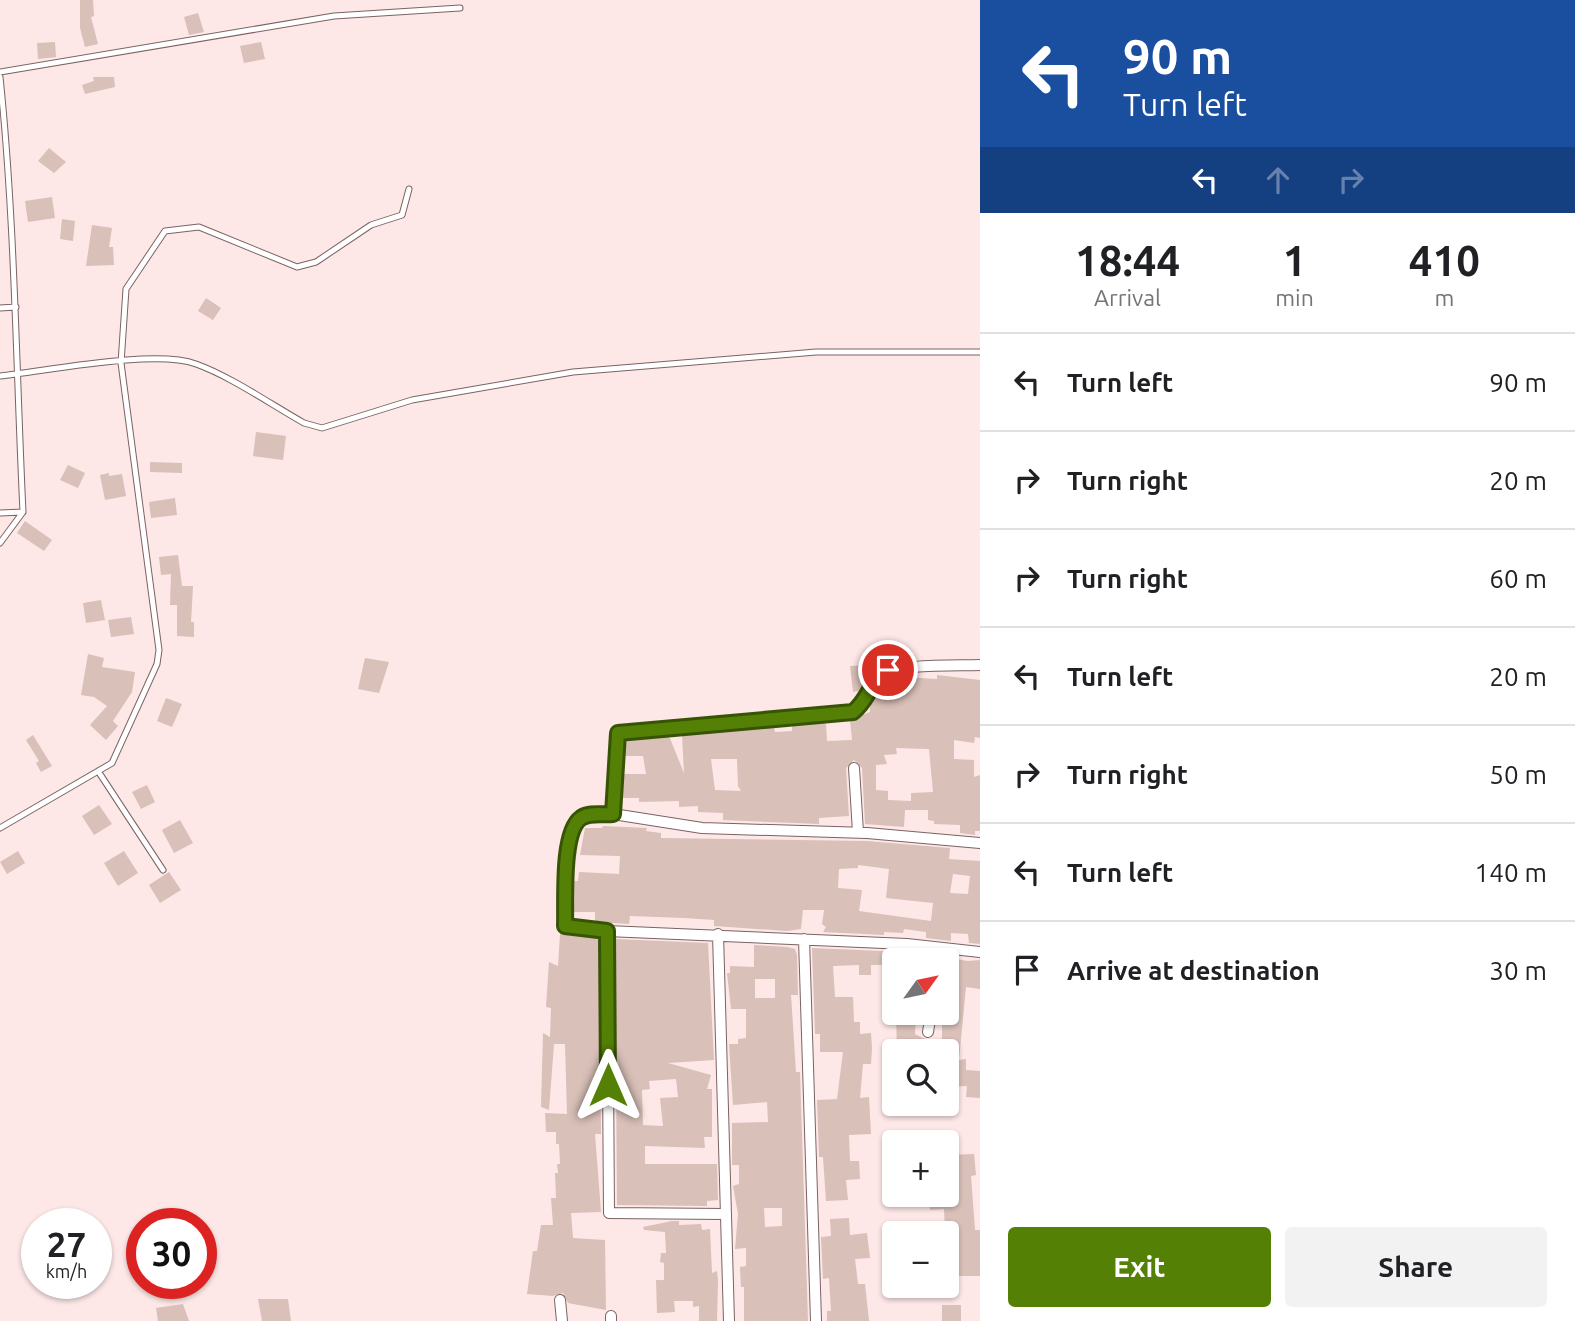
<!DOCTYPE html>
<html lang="en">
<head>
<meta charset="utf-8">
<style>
  body { margin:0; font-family:Ubuntu,sans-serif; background:#f2f2f2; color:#202124; height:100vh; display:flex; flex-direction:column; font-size:26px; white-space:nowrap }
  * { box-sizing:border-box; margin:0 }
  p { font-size:23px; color:#757577 }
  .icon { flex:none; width:38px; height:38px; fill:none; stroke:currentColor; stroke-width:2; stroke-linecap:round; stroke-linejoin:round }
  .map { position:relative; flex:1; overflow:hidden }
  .drawer { display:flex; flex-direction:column; background:#fff; width:595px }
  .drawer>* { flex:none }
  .top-card { background:#1a4fa0; color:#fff; overflow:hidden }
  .needle { width:46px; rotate:57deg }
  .tools { position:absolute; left:882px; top:948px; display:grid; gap:14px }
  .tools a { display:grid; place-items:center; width:77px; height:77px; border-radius:7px; background:#fff; box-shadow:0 2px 5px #0004; font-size:35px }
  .speed { position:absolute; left:21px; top:1208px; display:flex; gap:14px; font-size:35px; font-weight:700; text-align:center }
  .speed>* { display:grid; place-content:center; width:91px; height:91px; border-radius:50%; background:#fff; box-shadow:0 2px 5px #0004; line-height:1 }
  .speed small { font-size:18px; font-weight:400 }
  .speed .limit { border:10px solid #d22; background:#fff; color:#111 }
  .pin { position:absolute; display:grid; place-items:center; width:60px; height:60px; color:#fff; margin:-30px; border:4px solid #fff; border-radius:50%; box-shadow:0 2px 7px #0007 }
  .me { position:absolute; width:77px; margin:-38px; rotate:0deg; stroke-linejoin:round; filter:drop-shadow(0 0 5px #0008) }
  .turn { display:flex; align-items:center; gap:24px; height:147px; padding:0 28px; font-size:32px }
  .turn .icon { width:91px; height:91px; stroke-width:2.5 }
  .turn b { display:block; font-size:49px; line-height:60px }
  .lanes { display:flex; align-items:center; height:66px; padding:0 28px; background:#0003; justify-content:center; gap:35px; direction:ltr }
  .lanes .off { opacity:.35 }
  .eta { display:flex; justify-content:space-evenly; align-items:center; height:119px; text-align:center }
  .eta b { font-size:42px; font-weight:600; line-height:49px }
  .primary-button { display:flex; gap:14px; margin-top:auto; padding:14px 28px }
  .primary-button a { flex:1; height:80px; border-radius:7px; background:#548006; color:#fff; font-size:28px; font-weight:600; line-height:80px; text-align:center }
  .primary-button a+a { background:#f2f2f2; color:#202124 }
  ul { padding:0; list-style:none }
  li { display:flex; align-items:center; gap:21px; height:98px; padding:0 28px; border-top:2px solid #e0e0e0 }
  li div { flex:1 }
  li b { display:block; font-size:26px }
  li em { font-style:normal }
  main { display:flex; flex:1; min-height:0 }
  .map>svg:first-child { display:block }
</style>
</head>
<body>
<main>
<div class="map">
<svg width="980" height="1321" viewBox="0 0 980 1321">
  <rect width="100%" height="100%" fill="#fde7e7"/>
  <path fill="#d9c0b8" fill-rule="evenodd" d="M80,0H93L94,16L91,17L98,44L85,47L80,28Z
    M198,13L204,32L189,35L184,17Z
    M55,42L56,57L38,59L37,43Z
    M261,42L265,59L244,63L240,46Z
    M93,77H114L115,87L85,94L82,85L94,81Z
    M49,148L66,162L54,173L38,161Z
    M52,197L55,218L28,222L25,201Z
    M62,219L75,221L73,241L60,239Z
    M92,225L112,228L109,247H113L114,265L86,266Z
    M206,298L221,308L213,320L198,311Z
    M256,432L286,436L283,460L253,456Z
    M150,462L182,463V473L150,472Z
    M68,465L85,473L78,488L60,480Z
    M109,473V476L122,474L126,496L105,500L100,475Z
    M175,498L177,515L151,518L149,502Z
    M25,521L52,540L44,551L17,533Z
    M178,555L182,586H193L191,622H194V637L177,636V605H170L171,574L161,575L159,557Z
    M101,600L105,620L86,623L83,603Z
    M131,617L134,634L111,637L108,620Z
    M88,654L104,658L102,667L135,672L132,692L113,721L118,726L106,740L90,725L107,706L94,697L81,695Z
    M365,658L389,662L379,693L358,689Z
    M867,665L870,673L859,691L853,692L850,666Z
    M937,675L980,680V738L975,737L974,743L954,740V759L974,760V777L980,775V831H975V835L960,833V825L934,824V821L928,820V810H905L904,827L865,824L862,768L854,760L846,768L849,816L819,818V824L723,820V813L698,812V806L679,807V801L639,802V798H622L623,774H646L643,756H624L625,740L669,736L684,773L682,735L774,727L775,732L792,731V725L821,723L826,724L827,741L852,740L850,720L870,712V703L882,683L902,677L937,679ZM896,748L929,749L933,792L911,793V801L888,800V791L876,790V765L887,764L884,755L897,754ZM711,759H737L738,786L741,791L715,790Z
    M166,698L182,704L172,727L157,721Z
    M33,735L52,766L41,772L36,763L39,761L26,740Z
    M147,785L155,802L141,809L132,792Z
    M99,805L112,824L94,835L82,816Z
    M180,820L193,843L174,853L162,830Z
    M603,826L647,828L646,831L661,833V838L867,841L950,848L949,859L980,861V944L969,943L968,934L951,933V941L926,938V932L904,929L903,933L884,932V935L823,932L826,927L822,924L824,910H803L801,929L787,931L714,926V920L684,918L630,916L629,924L595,922V912H573L574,881H578L579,872L619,874L620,856L580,855L585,828H602ZM858,865L889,869L886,898L933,903L931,921L859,911L862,890L838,888L839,869L858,868ZM953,874L970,876L968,894L950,893Z
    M18,851L25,863L7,874L0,862Z
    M124,851L138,873L118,886L104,863Z
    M169,872L181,890L160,903L149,885Z
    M560,934L599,938L601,1134H595L601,1212L571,1213L573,1238L605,1240L606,1310L568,1303L563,1293L553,1296L527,1294L533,1251H537L541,1225H553L551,1198H556L555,1173H558L557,1164H560L559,1144H556V1132H546L545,1113L567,1114L565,1044H554L549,1110L541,1107L543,1033L550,1037L551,1008L546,1007L549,962L558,966Z
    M615,939L708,943L714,1060L668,1063L711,1075L707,1089H712V1137H704L705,1148L645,1146V1164H717L718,1200L707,1201V1206L617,1205ZM676,1079L678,1097L660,1098L663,1126L643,1125L642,1090L650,1089L649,1081Z
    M754,945L787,947L795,949L797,955L798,995H791L796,1072H800L808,1321H744V1287H741L740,1267L746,1266V1248L735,1249L738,1214L733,1186L739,1184V1165H732V1123L768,1122L767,1102L733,1105L729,1044H738V1039L746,1038V1009H731L727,973H730V966L754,967ZM755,979H775V998H755ZM764,1208H782V1226L765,1227Z
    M812,948L905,952V961H894V965H871V975H859V965L833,966L835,997H853L854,1022H860V1034L871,1033L872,1048L871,1064H863L860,1098L869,1097L871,1134L849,1135L850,1161H859L860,1179L846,1180L848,1200L826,1201L823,1157H819L817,1100L837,1099L843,1052H820V1034H815Z
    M925,954L968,961L980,960V989L966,987L959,1060L966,1059V1070L980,1071V1098L966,1097L967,1086L948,1087L947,1052H897L896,1013H916L915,1034L927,1040H942V1018H954L956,982L947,981V961H924Z
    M974,1154L976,1175L971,1176L975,1230H980V1276H947L944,1209L930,1210V1195H947V1155Z
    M849,1218L850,1235L867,1233L870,1258L855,1259L858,1284H865L869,1321H827V1311H831L829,1278L823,1279L821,1237L831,1236L830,1219Z
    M672,1221H679V1225L701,1224L702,1230L710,1229L712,1273L717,1271L718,1281L717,1321H699V1306L693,1307V1301H674L675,1312L657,1313L656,1280H664V1263L660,1262L661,1253H666L665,1232L644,1230L643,1227Z
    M909,1286H932V1298H909Z
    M258,1299H288L291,1321H262Z
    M183,1304L189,1321H158L156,1308Z
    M942,1305H961V1321H942Z"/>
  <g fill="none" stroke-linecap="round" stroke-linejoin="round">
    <defs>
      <path id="lane" d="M0,72L334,16L460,8
        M0,77C15,222 16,367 23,512L0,543
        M0,308L16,307
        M0,376C47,371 155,349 196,364C230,376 272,405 304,423L322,428L412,400L573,372L816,352H980
        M0,513L23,512
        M98,771L163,870
        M0,828L112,763L157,664L159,650L121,363L126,289L165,231L199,227L297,267L316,262L371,225L402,215L409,189"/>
      <path id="street" d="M854,768L858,832
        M613,814L618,733L853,712C867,701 866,686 877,677C896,663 955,666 980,665
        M980,843L867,833L702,828L613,814L587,815C560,830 566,897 565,926L607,931L907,944L980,952
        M607,931L609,1213L725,1214
        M718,934L729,1321
        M804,939L816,1321
        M928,1032L931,1013
        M560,1300L562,1321
        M611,1316V1321"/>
    </defs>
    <use href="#lane" stroke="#7b6363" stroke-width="7"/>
    <use href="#street" stroke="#7b6363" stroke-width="12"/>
    <use href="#lane" stroke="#fff" stroke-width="5"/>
    <use href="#street" stroke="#fff" stroke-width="10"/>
  </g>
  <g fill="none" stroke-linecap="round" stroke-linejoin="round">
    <defs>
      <path id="route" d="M608,1085L607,931L565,926C566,902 561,832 581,818C589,812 603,815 613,814L618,733L853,712C870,698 868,683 888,670"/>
    </defs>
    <use href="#route" stroke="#375304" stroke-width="18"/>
    <use href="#route" stroke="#548006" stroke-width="12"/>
  </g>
</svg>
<div class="tools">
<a><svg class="needle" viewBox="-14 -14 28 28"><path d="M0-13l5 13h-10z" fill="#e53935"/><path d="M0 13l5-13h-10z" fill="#757577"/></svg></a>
<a><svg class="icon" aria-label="search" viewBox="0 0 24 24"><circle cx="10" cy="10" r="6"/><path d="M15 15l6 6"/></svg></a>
<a>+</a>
<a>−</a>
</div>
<div class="speed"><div>27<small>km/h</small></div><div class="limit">30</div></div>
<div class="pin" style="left:888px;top:670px;background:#d93025"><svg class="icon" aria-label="arrive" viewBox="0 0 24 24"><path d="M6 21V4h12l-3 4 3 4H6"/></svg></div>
<svg class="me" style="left:608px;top:1085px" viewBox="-20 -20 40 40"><path d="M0-17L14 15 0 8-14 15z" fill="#548006" stroke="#fff" stroke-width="4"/></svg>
</div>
<section class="drawer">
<div class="top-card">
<div class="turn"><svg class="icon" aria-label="left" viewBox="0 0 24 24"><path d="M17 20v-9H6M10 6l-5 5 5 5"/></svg><div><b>90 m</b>Turn left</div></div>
<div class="lanes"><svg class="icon" aria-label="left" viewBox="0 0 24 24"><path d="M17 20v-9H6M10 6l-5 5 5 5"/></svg><svg class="icon off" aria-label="ahead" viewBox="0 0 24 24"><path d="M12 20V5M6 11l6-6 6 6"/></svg><svg class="icon off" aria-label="right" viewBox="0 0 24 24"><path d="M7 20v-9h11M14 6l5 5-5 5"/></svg></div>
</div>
<div class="eta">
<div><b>18:44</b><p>Arrival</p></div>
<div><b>1</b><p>min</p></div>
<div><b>410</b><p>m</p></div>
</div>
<ul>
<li><svg class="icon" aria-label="left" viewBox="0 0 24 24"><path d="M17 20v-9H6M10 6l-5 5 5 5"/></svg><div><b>Turn left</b></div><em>90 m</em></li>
<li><svg class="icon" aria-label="right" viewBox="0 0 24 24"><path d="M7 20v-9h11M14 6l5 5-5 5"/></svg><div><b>Turn right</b></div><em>20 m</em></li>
<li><svg class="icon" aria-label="right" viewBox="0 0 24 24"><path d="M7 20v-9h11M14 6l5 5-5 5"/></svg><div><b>Turn right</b></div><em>60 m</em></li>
<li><svg class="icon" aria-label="left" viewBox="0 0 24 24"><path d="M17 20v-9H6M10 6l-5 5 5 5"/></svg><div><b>Turn left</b></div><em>20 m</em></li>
<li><svg class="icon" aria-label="right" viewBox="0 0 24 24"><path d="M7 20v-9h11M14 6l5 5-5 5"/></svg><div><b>Turn right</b></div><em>50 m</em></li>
<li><svg class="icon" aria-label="left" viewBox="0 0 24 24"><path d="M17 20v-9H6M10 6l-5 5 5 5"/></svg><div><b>Turn left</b></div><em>140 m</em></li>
<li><svg class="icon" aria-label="arrive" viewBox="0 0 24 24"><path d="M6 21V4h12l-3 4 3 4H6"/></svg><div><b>Arrive at destination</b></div><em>30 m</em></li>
</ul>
<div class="primary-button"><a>Exit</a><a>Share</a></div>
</section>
</main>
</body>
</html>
